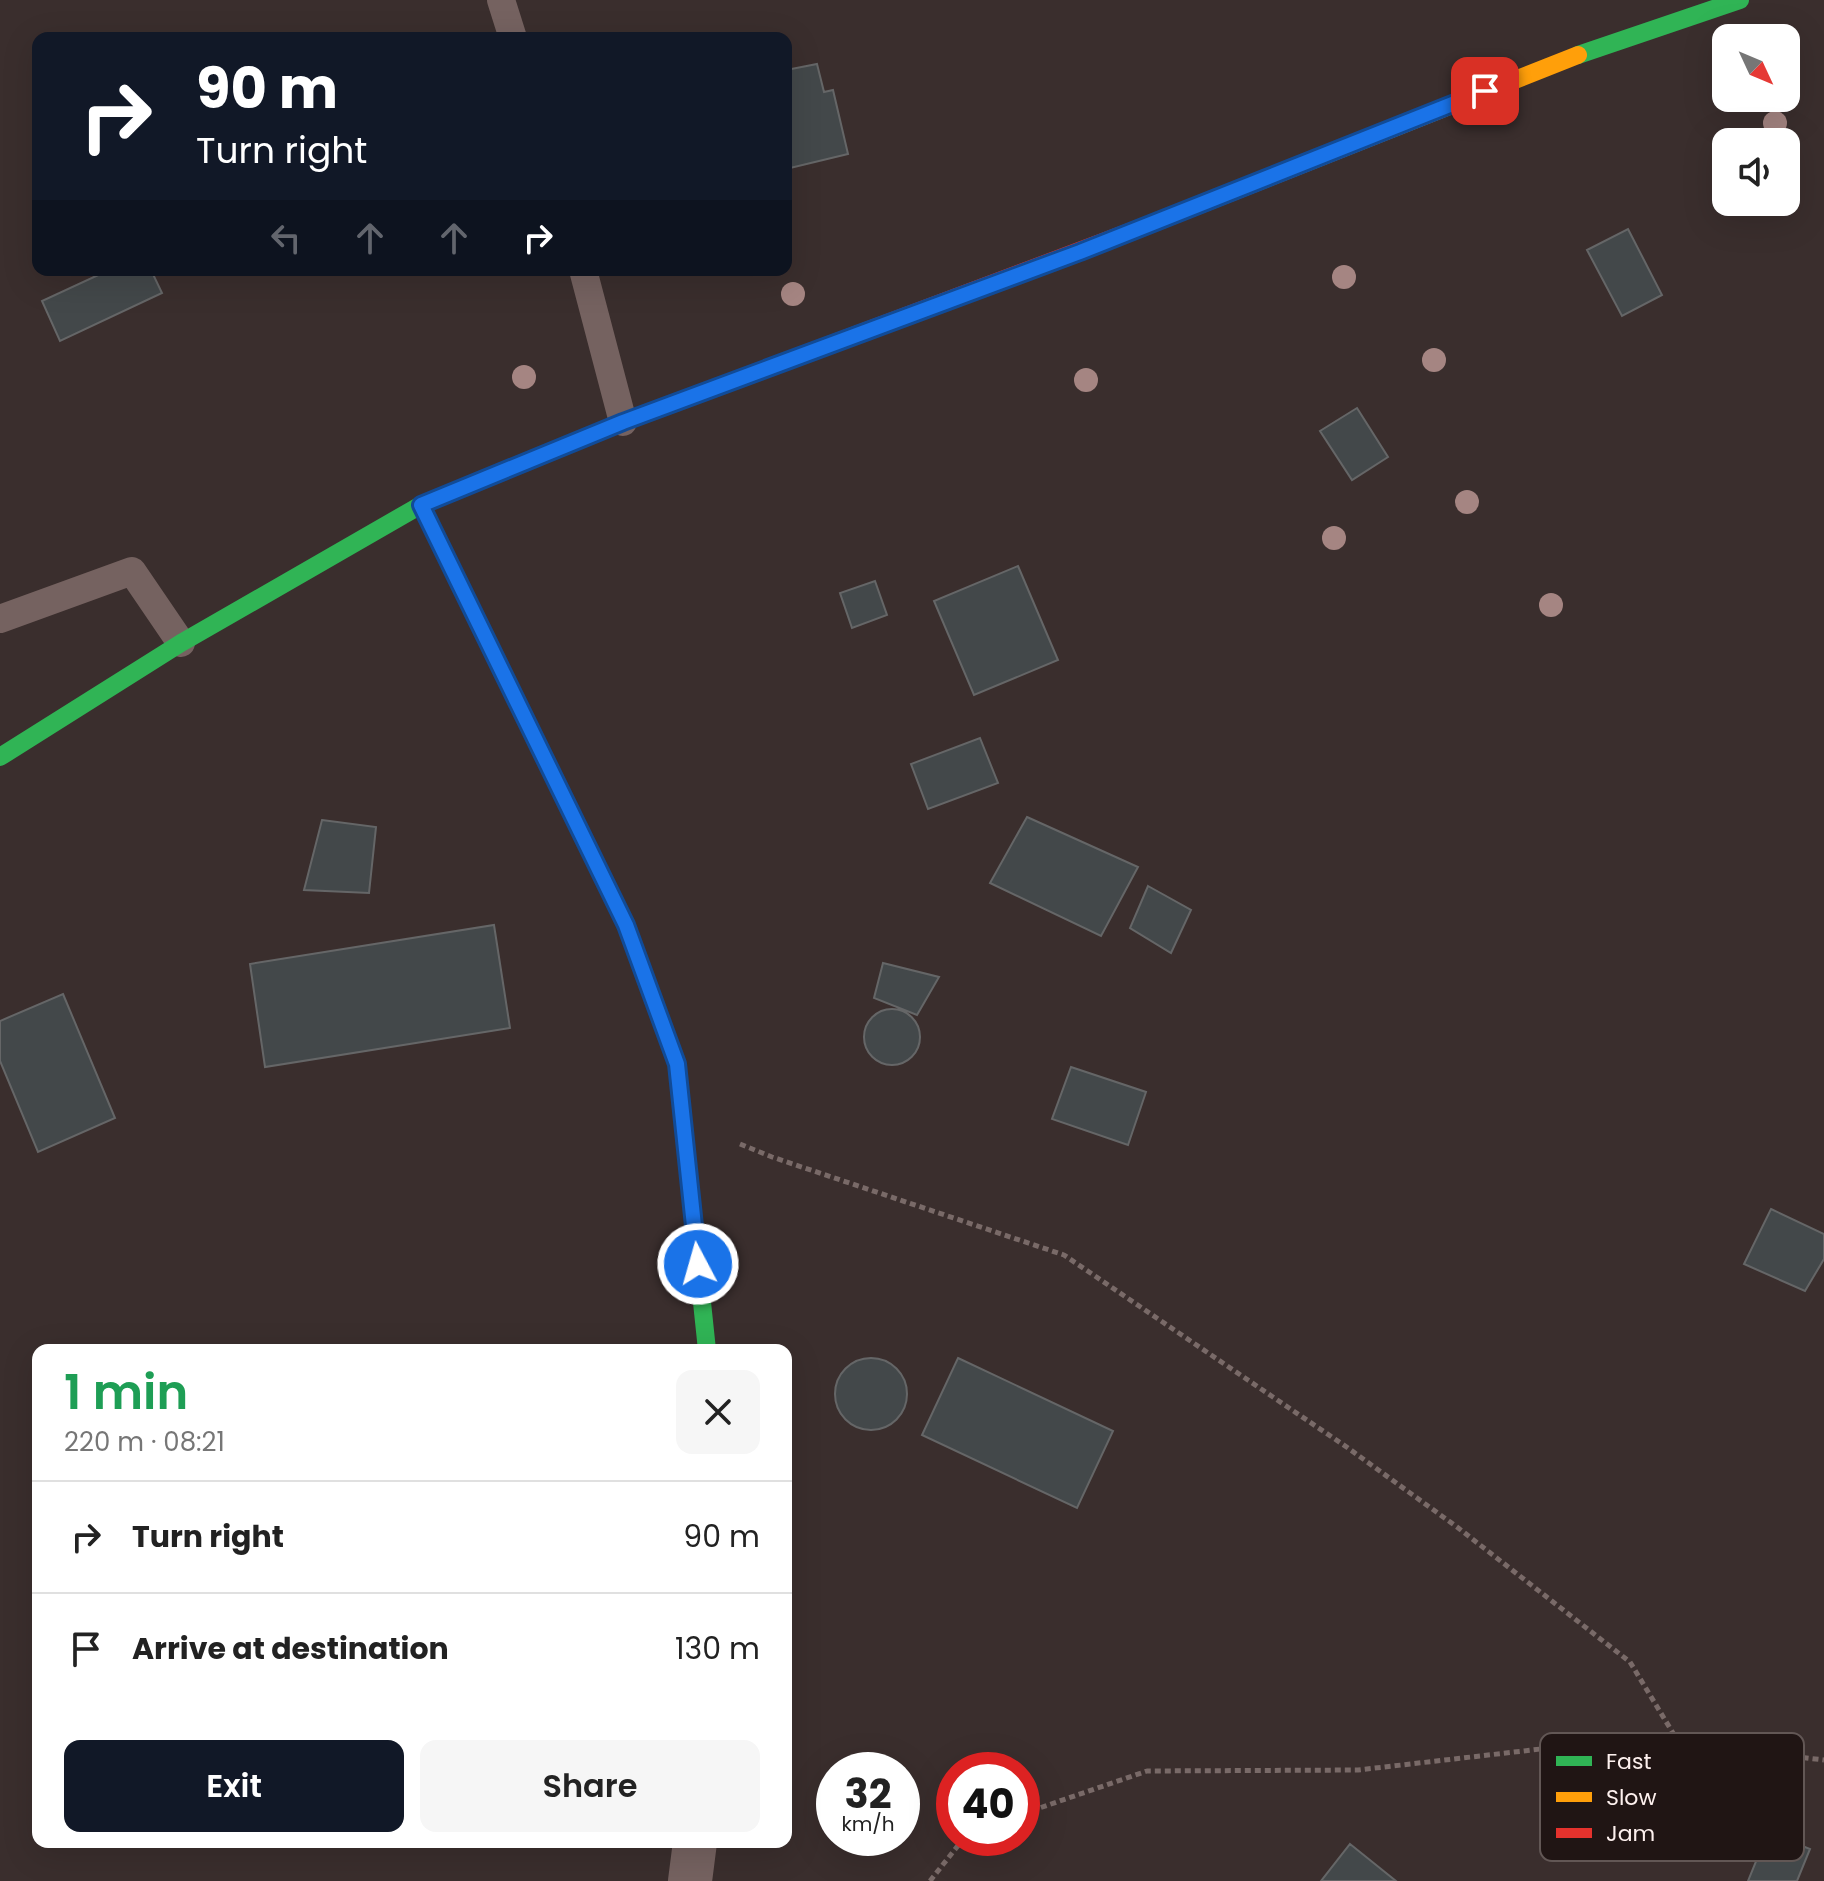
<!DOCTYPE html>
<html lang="en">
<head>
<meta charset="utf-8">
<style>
  body { margin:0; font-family:Poppins,sans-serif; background:#f6f6f6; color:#222; height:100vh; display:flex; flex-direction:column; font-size:30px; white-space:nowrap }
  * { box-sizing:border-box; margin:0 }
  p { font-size:26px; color:#767676 }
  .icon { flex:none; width:44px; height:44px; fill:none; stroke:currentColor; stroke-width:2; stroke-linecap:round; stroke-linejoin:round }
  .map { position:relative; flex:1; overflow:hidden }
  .drawer { position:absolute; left:32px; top:1344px; width:760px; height:504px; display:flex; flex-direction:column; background:#fff; border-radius:16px; box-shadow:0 8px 32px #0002 }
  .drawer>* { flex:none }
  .top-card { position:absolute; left:32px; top:32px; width:760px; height:244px; border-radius:16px; box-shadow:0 8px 32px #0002; background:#111827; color:#fff; overflow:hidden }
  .needle { width:52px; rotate:134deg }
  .tools { position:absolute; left:1712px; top:24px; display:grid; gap:16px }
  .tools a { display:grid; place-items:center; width:88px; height:88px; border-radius:16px; background:#fff; box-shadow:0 8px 32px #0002; font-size:40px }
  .speed { position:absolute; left:816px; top:1752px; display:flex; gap:16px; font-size:40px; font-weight:700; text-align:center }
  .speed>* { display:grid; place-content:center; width:104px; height:104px; border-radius:50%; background:#fff; box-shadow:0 8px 32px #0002; line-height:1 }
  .speed small { font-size:20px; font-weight:400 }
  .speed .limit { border:12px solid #d22; background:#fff; color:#111 }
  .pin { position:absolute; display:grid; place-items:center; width:68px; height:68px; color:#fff; margin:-34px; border-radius:16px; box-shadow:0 4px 12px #0006 }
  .me { position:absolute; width:88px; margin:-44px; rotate:354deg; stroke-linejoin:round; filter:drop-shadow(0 0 6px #0008) }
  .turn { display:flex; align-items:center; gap:28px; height:168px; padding:0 32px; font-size:36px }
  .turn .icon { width:104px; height:104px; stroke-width:2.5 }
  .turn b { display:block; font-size:56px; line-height:68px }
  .lanes { display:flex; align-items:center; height:76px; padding:0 32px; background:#0003; justify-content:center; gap:40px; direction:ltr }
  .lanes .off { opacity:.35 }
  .round { display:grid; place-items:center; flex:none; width:84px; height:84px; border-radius:16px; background:#f6f6f6 }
  .head { display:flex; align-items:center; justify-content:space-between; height:136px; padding:0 32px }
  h1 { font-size:48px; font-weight:600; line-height:60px; color:#1e9e55 }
  .action { display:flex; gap:16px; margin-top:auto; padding:16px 32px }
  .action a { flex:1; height:92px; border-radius:16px; background:#111827; color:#fff; font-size:32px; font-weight:600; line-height:92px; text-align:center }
  .action a+a { background:#f6f6f6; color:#222 }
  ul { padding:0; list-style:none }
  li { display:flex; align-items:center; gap:24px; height:112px; padding:0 32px; border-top:2px solid #e0e0e0 }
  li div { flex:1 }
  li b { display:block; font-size:30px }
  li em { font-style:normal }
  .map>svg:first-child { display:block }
</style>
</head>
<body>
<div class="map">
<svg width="1824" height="1881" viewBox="0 0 1824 1881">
  <rect width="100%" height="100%" fill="#3a2e2d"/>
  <path fill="#43484a" stroke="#656667" stroke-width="2" d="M817,64L824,92L833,90L848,154L786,169V70Z
    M1628,229L1662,295L1622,316L1587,250Z
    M109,270H151L162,293L60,341L42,301Z
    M1357,408L1388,457L1352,480L1320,431Z
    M1018,566L1058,660L974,695L934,601Z
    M875,581L887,615L852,628L840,593Z
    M980,738L998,783L928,809L911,764Z
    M1027,817L1138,867L1101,936L990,883Z
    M322,820L376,827L369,893L304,890Z
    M1148,886L1191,910L1171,953L1130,928Z
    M494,925L510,1028L265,1067L250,964Z
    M883,963L939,977L917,1015L874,998Z
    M63,994L115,1118L38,1152L0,1061V1021Z
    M864 1037a28 28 0 1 1 56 0a28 28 0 1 1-56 0Z
    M1071,1067L1146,1092L1128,1145L1052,1119Z
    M1771,1209L1824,1234V1259L1805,1291L1744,1264Z
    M835 1394a36 36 0 1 1 72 0a36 36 0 1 1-72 0Z
    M958,1358L1113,1431L1077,1508L922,1435Z
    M1768,1832L1810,1849L1797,1881H1748Z
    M1350,1844L1396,1881H1321Z"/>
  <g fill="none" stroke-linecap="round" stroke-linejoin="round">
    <path stroke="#796a68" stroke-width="5" stroke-dasharray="6 4" stroke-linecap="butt" d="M740,1144L772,1157L1064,1255L1348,1448L1457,1527L1630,1662L1679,1743
      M1022,1814L1147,1771L1358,1770L1558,1747L1679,1743L1824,1760
      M930,1881L964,1838"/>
    <path stroke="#756260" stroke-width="28" d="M501,0L513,38
      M583,270L623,422
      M0,619L132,571L181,643"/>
    <path stroke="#756260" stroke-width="44" d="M690,1881L695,1842"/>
    <path stroke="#30b455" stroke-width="18" d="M1578,55L1740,0
      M0,757L181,643L421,505L623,422L736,380
      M644,975L677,1064L707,1350"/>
    <path stroke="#ff9f0a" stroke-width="18" d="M1164,219L1578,55"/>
    <path stroke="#e5322d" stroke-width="18" d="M736,380L1164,219
      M421,505L626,925L644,975"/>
  </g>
  <g fill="#a58582">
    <circle cx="1775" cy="123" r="12"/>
    <circle cx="1344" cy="277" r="12"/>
    <circle cx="793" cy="294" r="12"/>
    <circle cx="1434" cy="360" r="12"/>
    <circle cx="524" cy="377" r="12"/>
    <circle cx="1086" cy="380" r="12"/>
    <circle cx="1467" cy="502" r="12"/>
    <circle cx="1334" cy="538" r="12"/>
    <circle cx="1551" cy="605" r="12"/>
  </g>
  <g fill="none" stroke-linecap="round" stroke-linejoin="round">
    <defs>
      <path id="route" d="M698,1264L677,1064L626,925L421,505L623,422L1080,252L1485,91"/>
    </defs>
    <use href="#route" stroke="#114b97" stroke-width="20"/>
    <use href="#route" stroke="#1a73e8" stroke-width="14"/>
  </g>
  <rect x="1540" y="1733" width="264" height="128" rx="12" fill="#201514" stroke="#625755" stroke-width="2"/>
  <rect x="1556" y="1756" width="36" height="10" fill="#30b455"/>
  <rect x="1556" y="1792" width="36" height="10" fill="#ff9f0a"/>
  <rect x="1556" y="1828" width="36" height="10" fill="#e5322d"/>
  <g font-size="22" fill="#fdf0ee">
    <text x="1606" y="1769">Fast</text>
    <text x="1606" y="1805">Slow</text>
    <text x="1606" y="1841">Jam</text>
  </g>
</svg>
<div class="tools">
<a><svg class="needle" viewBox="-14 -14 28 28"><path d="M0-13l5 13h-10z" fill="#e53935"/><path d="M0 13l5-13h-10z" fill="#767676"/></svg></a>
<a><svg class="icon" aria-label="sound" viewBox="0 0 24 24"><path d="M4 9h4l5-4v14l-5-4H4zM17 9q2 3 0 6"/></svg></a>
</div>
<div class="speed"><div>32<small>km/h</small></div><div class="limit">40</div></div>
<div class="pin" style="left:1485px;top:91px;background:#d93025"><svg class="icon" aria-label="arrive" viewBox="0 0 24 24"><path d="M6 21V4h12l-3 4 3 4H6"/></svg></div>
<svg class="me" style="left:698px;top:1264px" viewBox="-20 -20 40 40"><circle r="17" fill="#1a73e8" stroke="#fff" stroke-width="3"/><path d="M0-11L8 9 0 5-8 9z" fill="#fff"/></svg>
<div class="top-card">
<div class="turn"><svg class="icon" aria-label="right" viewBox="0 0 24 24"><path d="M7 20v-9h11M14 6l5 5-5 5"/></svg><div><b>90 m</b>Turn right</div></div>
<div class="lanes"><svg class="icon off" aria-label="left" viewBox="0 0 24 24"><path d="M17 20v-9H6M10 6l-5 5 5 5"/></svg><svg class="icon off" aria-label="ahead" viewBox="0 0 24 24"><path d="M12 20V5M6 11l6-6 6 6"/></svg><svg class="icon off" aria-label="ahead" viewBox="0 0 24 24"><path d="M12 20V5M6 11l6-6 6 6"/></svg><svg class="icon" aria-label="right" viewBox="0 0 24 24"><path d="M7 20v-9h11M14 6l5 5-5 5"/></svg></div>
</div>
<section class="drawer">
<div class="head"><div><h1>1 min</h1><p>220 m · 08:21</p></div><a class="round"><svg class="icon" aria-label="close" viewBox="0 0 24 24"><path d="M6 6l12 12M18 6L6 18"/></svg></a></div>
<ul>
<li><svg class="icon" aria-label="right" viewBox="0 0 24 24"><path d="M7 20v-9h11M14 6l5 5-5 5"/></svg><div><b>Turn right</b></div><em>90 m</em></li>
<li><svg class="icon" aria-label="arrive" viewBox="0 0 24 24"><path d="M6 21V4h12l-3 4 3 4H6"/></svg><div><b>Arrive at destination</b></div><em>130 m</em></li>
</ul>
<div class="action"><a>Exit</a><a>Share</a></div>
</section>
</div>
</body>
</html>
